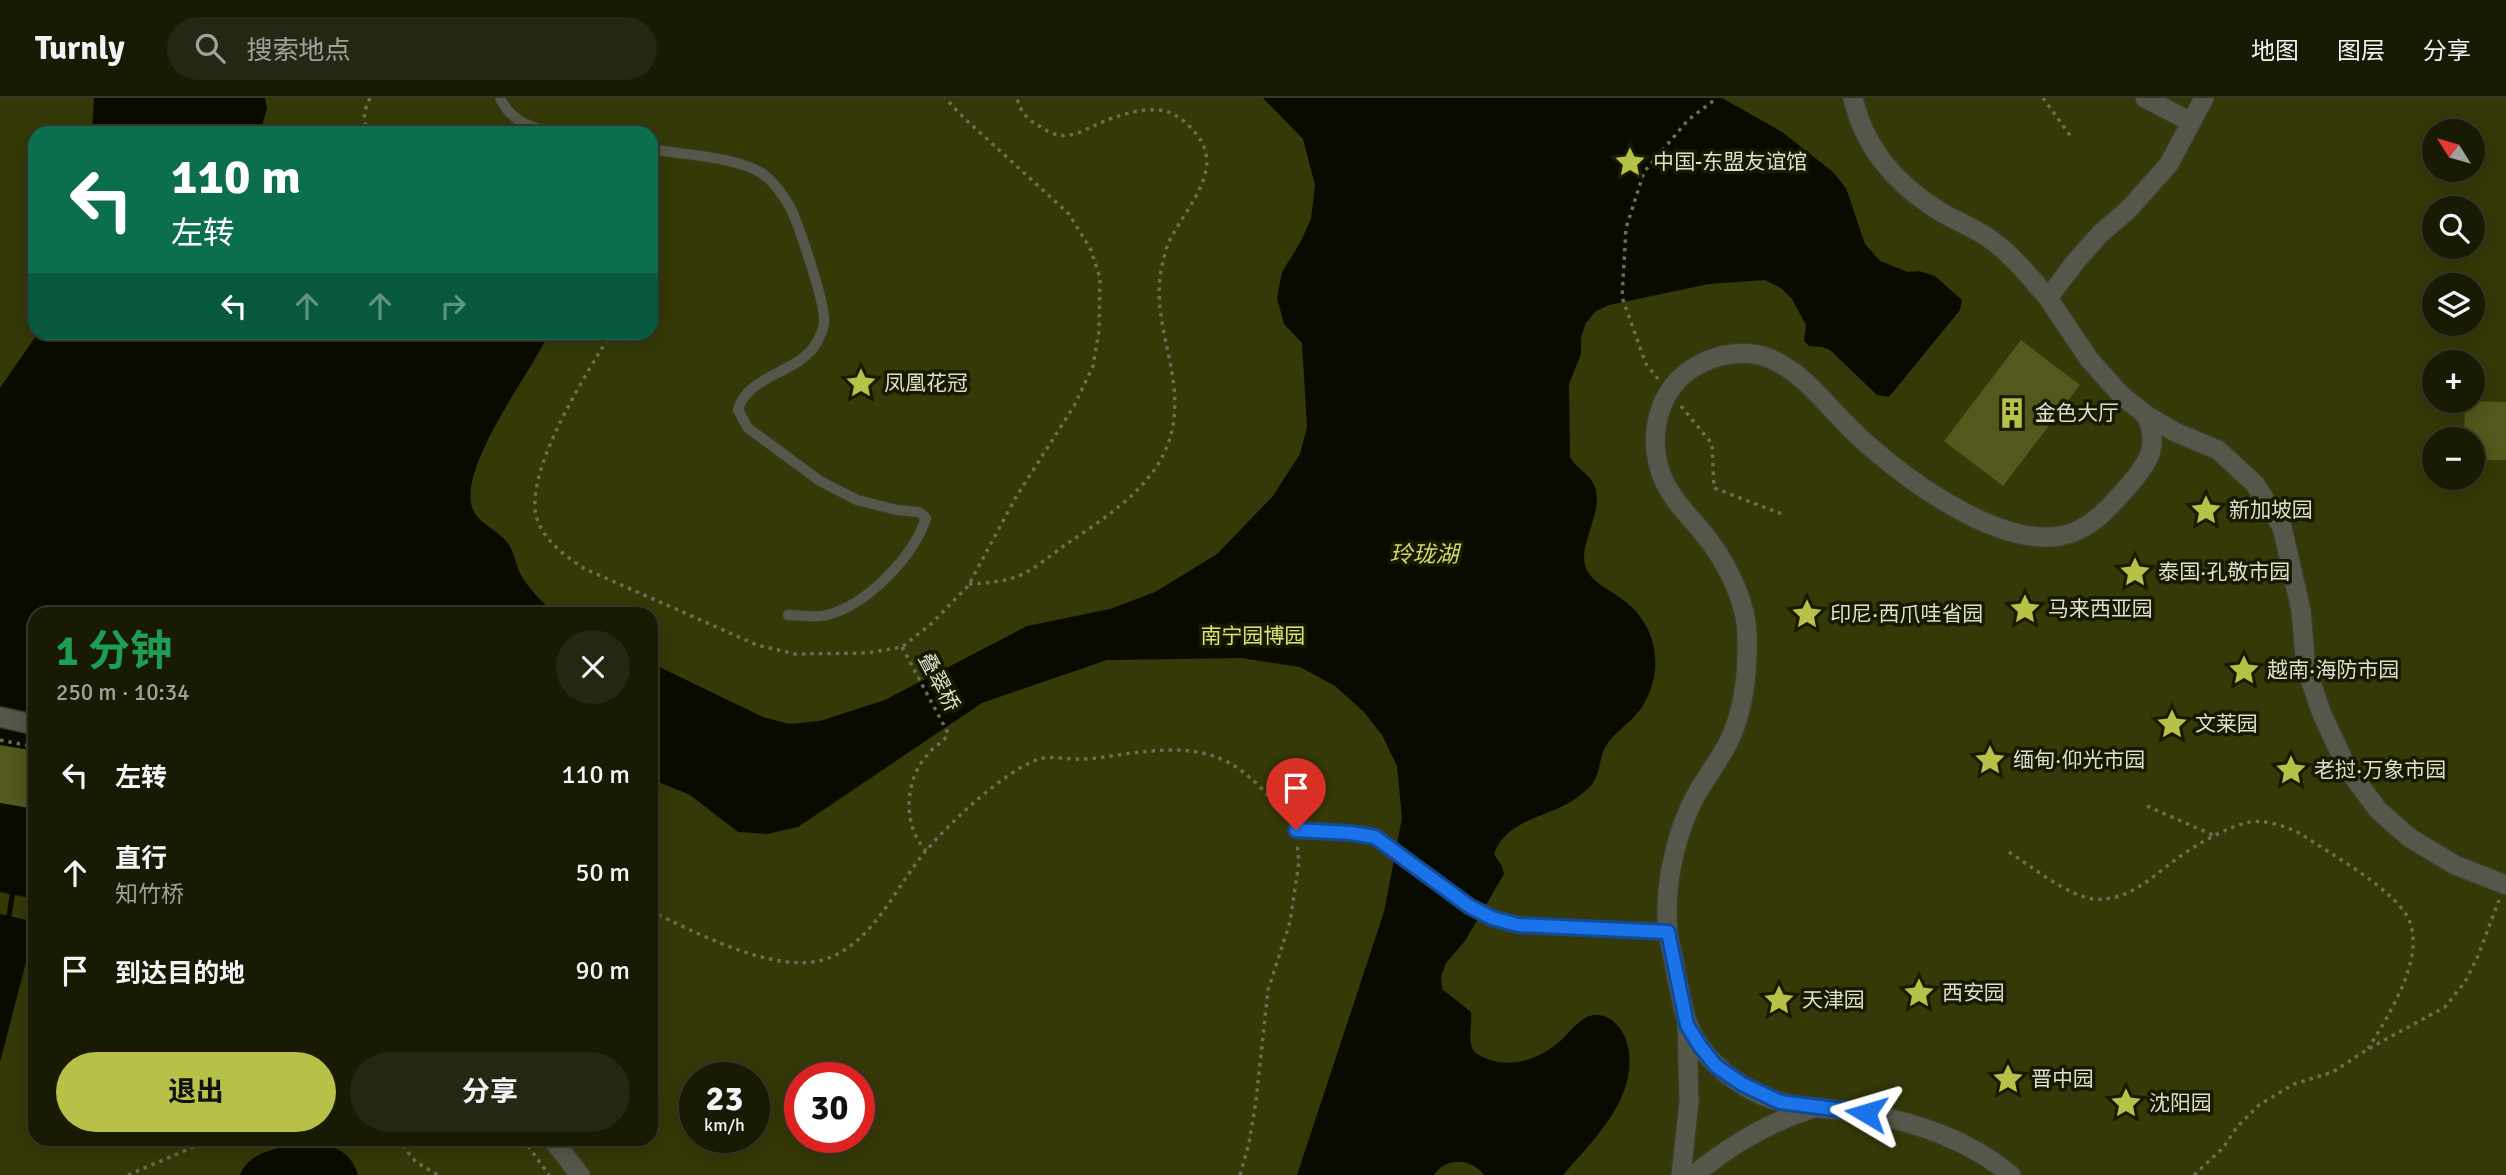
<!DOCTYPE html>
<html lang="zh">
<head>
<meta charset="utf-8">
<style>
  body { margin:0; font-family:Signika,"Noto Sans SC",sans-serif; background:#262713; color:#f1f3f6; height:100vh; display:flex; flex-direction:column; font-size:26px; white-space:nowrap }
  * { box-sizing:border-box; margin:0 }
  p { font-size:23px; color:#9fa19a }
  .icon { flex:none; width:38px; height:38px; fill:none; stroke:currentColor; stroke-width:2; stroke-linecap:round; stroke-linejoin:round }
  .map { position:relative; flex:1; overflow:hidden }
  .sheet { position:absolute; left:28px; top:509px; width:630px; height:539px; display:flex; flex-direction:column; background:#191a04; border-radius:21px; box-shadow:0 4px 18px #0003,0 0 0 2px #373826 }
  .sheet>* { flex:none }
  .hud { position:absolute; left:28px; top:28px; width:630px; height:214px; border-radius:21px; box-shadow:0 4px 18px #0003,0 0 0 2px #373826; background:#0b6e4f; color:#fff; overflow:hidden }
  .needle { width:46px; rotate:307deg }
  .buttons { position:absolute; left:2422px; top:21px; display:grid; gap:14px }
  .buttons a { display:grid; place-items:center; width:63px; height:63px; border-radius:50%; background:#191a04; box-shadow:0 4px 18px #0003,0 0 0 2px #373826; font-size:35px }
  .speed { position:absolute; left:679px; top:964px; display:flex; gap:14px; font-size:35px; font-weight:700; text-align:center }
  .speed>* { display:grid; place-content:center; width:91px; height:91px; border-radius:50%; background:#191a04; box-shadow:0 4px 18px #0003,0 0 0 2px #373826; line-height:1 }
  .speed small { font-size:18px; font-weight:400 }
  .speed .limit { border:10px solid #d22; background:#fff; color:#111 }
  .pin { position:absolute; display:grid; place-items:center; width:60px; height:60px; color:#fff; margin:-72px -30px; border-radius:50% 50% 50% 0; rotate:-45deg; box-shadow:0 0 7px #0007 }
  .pin .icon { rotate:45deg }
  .me { position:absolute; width:77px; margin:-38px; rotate:277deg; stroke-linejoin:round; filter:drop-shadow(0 0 5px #0008) }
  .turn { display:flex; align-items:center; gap:24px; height:147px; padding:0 28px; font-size:32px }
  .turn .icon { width:91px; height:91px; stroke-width:2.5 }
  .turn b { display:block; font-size:49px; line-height:60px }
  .lanes { display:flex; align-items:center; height:66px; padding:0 28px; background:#0003; justify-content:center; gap:35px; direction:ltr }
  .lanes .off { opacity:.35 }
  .round { display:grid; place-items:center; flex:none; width:74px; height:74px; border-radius:37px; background:#262713 }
  .head { display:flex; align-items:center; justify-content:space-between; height:119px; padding:0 28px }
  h1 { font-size:42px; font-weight:700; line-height:52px; color:#1e9e55 }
  .cta { display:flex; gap:14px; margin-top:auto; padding:14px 28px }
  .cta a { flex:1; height:80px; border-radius:42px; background:#b7c148; color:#111; font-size:28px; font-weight:700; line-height:80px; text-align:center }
  .cta a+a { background:#262713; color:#f1f3f6 }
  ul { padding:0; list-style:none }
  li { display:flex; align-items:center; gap:21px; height:98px; padding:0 28px }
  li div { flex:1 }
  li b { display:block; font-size:26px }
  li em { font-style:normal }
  header { display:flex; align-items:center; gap:42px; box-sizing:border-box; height:98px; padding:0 35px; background:#191a04; border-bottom:2px solid #373826 }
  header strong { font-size:33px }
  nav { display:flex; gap:38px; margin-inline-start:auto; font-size:24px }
  .search { width:490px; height:63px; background:#262713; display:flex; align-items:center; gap:18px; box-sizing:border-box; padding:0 24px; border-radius:38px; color:#9fa19a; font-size:26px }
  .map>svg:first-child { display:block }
</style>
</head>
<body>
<header>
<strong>Turnly</strong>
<div class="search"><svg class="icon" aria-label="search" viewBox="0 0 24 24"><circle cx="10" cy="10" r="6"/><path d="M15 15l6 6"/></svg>搜索地点</div>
<nav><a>地图</a><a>图层</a><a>分享</a></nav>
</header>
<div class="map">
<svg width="2506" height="1077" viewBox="0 0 2506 1077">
  <rect width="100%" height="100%" fill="#212306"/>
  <path fill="#353907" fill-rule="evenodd" d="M0,0H2506V1077H0V964L35,829V1041H651V516H35V824L0,816ZM2434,33H2473V72H2434ZM35,35H651V234H35ZM2434,110H2473V149H2434ZM2434,187H2473V226H2434ZM2434,264H2473V303H2434ZM2434,341H2473V380H2434ZM695,980H754V1040H695ZM800,980H859V1040H800Z"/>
  <path fill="#0a0b00" d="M94,0H265L267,10L260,35H92Z
    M1263,0H1722L1782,34L1833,74L1846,90L1865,146L1880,163L1908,174L1919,173L1935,178L1962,202L1960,212L1889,299L1877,297L1830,252L1822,249L1809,248L1804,243L1806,227L1792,201L1781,190L1765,182L1709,186L1609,207L1596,213L1586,225L1581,239V256L1569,286L1570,359C1577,372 1592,376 1596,392C1602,420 1574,452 1588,474C1597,488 1614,494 1626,504C1659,531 1664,574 1642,609C1634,621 1622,629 1612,640C1598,654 1602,670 1594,683C1591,689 1584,694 1579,698C1552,720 1507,719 1494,756L1502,768L1504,776L1465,843L1446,865L1441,879L1442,891L1471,914C1472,924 1469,936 1471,946C1472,954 1478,957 1485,960C1511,971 1538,962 1559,944C1570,935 1581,916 1597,917C1610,917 1620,928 1625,939C1645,993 1595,1040 1563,1077H1484C1471,1060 1446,1059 1434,1077H1297L1384,814L1402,720L1397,668L1382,637L1364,614L1335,588L1300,569L1241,560L1107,562L982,605L798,729L767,736L738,734L690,697L651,681V565L763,619L789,626L820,623L885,602L1027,528L1110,511L1155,494L1217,456L1273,398L1300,356L1307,329L1302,245L1284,226L1277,200L1282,174L1300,145L1311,121L1315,87L1303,41Z
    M38,235H549C531,275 459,367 472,409C477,425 496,431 506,443C515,453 515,466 521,477C529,491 544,507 557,516H35V801L0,794V290Z
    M0,816L35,824V829L0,964Z
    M303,1046C328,1046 350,1049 358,1077H240C249,1053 280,1049 303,1046Z"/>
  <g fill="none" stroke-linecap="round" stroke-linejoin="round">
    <path stroke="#0a0b00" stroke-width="5" d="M8,824L13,792"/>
  </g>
  <path fill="#53581c" d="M2021,242L2080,287L2003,388L1944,343Z
    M2465,303L2506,304V362H2473V341H2464Z
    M0,647L35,653V711L0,705Z"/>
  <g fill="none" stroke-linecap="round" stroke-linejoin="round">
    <defs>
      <path id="lane" d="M500,0C511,23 528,28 551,35
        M651,51C683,57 727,58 756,72C770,78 781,94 789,107C798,124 826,207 824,224C824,231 818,243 814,249C794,276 747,278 738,312L748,330L820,383L857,402L897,412L919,414L926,420C914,458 867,507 827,517C815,520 800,517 788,517
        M1296,732L1362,736L1375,739L1469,809L1492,820L1518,827L1668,834"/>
      <path id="street" d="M1853,0C1864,50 1896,86 1939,113C1954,122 1972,129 1987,139C2011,155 2029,178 2048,200
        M2145,0L2191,24
        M2204,0L2169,66L2129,111L2101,135L2076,163L2048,200L2089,261L2121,297L2146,317L2175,334L2218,352L2255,386L2282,429L2301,512L2306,570L2322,616L2347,670L2378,712L2410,740L2455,767L2506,787
        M0,619L35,627
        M552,1041L580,1077
        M1681,1077L1689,1004L1687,928
        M1694,1077C1729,1048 1768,1025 1811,1011
        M2011,1077C1969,1042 1918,1025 1865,1015C1838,1010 1808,1012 1781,1004C1750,996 1717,973 1699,947C1684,926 1682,901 1676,876C1674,862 1670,848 1668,834C1664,793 1673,748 1689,711C1699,688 1716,668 1728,645C1744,613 1748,574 1747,538C1747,507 1729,470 1711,445C1696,424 1676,408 1665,385C1645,343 1656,290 1698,267C1720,255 1748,251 1771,261C1803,275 1823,303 1847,327C1892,373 2007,461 2074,434C2097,425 2115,403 2131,385C2151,361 2159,346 2146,317"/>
    </defs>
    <use href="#lane" stroke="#3b3d22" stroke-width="12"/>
    <use href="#street" stroke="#3b3d22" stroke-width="22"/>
    <path stroke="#6a6c53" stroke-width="3.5" stroke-dasharray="3.5 5" stroke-linecap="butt" d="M370,0C364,13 361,23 370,35
      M2043,0L2072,40
      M612,234C586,276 532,361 535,410C537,438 563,456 583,470L757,547L795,556L867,555L902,549L931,526L968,488L1016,399L1074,308L1093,268L1099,233L1100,180L1091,152L1069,116L963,19L945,0
      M1658,281L1646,266L1622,199L1626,130L1644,74L1688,22L1717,0
      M1681,308L1712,346L1714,390L1782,416
      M969,486C986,485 1004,484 1021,477C1036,470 1051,457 1065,447C1111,416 1168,381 1174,320C1180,269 1150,218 1162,168C1164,158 1167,146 1172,138C1188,108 1223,72 1198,38C1190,28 1178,16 1165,13C1146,8 1115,18 1098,26C1086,31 1072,40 1058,37C1052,36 1044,31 1039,28C1027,21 1020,13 1017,0
      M902,549L948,635C944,645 935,647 929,655C904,681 902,727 926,753
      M0,642L35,649
      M2147,708L2215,738
      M2009,754C2031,768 2068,798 2093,801C2131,804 2154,776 2182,757C2199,745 2229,728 2250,724C2265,721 2288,729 2301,736C2329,755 2396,792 2409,822C2426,860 2387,920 2368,951
      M651,813C694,834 778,878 826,861C874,844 894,791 925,754C949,725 1004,673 1039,661C1051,657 1068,662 1081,661C1093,661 1105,659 1117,657C1164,651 1209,644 1248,678C1263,690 1275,706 1288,720
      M397,1041L416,1064L438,1077
      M523,1041L549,1077
      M128,1077L212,1041
      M1240,1077L1249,1045L1256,1003L1268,892L1290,824L1299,764L1297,746
      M2194,1077L2223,1050L2237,1029L2259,1007L2294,986L2333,974L2368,951L2445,909L2465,884L2478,858L2499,802"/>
    <use href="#lane" stroke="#55574a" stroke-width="10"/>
    <use href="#street" stroke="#55574a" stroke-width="19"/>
  </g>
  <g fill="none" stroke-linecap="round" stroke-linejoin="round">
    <defs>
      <path id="route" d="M1296,732L1351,735L1375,739L1469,808L1492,820L1518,827L1668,834L1687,927L1700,948L1716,968L1742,986L1780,1004L1866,1015"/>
    </defs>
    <use href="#route" stroke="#114b97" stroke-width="18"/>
    <use href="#route" stroke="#1a73e8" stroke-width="12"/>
  </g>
  <defs>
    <symbol id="sight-bare" viewBox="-9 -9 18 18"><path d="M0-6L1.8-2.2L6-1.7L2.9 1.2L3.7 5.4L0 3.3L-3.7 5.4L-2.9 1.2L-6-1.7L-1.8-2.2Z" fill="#b7c148" stroke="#181a00" stroke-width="2.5" paint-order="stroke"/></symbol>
    <symbol id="building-bare" viewBox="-9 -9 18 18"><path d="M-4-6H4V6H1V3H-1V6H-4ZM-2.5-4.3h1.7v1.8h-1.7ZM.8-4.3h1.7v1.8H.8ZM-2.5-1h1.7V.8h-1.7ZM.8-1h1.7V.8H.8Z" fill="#b7c148" stroke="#181a00" stroke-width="2.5" paint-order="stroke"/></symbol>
  </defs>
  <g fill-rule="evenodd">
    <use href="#sight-bare" x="1608" y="42" width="44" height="44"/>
    <use href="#sight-bare" x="839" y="263" width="44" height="44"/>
    <use href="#building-bare" x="1990" y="293" width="44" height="44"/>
    <use href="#sight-bare" x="2184" y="390" width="44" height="44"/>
    <use href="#sight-bare" x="2113" y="452" width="44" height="44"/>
    <use href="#sight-bare" x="2003" y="489" width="44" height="44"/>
    <use href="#sight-bare" x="1785" y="494" width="44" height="44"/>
    <use href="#sight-bare" x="2222" y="550" width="44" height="44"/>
    <use href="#sight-bare" x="2150" y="604" width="44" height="44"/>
    <use href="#sight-bare" x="1968" y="640" width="44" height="44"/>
    <use href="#sight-bare" x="2269" y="650" width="44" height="44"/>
    <use href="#sight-bare" x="1897" y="873" width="44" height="44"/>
    <use href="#sight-bare" x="1757" y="880" width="44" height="44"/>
    <use href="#sight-bare" x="1986" y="959" width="44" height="44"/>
    <use href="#sight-bare" x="2104" y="983" width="44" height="44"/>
  </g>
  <g text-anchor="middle" stroke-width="7" stroke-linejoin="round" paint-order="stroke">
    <g font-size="21" fill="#dddfce" stroke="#181a00" text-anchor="start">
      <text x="1653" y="71">中国-东盟友谊馆</text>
      <text x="884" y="292">凤凰花冠</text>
      <text x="2035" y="322">金色大厅</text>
      <text x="2229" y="419">新加坡园</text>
      <text x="2158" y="481">泰国·孔敬市园</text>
      <text x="2048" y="518">马来西亚园</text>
      <text x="1830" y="523">印尼·西爪哇省园</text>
      <text x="2267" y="579">越南·海防市园</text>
      <text x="2195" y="633">文莱园</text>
      <text x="2013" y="669">缅甸·仰光市园</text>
      <text x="2314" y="679">老挝·万象市园</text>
      <text x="1942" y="902">西安园</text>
      <text x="1802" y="909">天津园</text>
      <text x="2031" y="988">晋中园</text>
      <text x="2149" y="1012">沈阳园</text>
    </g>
    <g font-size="21" fill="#d9e478" stroke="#181a00">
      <text x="1253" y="545">南宁园博园</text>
    </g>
    <g font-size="21" fill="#dddfce" stroke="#181a00">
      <text transform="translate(939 584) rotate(62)" y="7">叠翠桥</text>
    </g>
    <g font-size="23" font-style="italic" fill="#d0da6f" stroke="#181a00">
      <text x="1424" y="464">玲珑湖</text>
    </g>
  </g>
</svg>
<div class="buttons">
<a><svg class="needle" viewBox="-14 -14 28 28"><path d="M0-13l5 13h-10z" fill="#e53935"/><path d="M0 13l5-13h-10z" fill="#9fa19a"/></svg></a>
<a><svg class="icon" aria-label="search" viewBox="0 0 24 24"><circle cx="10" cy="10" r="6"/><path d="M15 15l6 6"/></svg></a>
<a><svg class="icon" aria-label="layers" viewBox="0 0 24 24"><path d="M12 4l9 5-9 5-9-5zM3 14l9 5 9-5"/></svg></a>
<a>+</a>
<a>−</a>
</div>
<div class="speed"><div>23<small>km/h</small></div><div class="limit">30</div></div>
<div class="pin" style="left:1296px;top:732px;background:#d93025"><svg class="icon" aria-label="arrive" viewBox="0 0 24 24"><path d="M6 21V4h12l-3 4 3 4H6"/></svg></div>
<svg class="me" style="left:1866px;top:1015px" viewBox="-20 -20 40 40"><path d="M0-17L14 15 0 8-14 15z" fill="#1a73e8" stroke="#fff" stroke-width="4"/></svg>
<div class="hud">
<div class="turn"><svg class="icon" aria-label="left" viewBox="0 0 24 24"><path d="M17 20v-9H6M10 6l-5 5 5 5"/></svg><div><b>110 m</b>左转</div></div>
<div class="lanes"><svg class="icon" aria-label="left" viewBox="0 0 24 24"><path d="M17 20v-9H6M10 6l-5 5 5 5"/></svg><svg class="icon off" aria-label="ahead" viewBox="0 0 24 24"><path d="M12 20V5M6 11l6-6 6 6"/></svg><svg class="icon off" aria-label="ahead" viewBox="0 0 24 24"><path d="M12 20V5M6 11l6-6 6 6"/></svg><svg class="icon off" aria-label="right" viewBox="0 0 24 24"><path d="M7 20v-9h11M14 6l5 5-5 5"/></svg></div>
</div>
<section class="sheet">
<div class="head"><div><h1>1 分钟</h1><p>250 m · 10:34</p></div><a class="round"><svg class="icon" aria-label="close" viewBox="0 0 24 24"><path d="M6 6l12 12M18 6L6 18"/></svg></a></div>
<ul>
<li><svg class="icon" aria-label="left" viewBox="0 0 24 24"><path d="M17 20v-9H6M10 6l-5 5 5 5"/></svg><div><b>左转</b></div><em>110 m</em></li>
<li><svg class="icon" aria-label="ahead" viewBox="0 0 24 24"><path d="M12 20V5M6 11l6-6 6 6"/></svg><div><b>直行</b><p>知竹桥</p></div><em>50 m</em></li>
<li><svg class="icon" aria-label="arrive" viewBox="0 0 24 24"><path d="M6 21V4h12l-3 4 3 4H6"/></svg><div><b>到达目的地</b></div><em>90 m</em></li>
</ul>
<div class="cta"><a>退出</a><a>分享</a></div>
</section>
</div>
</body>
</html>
